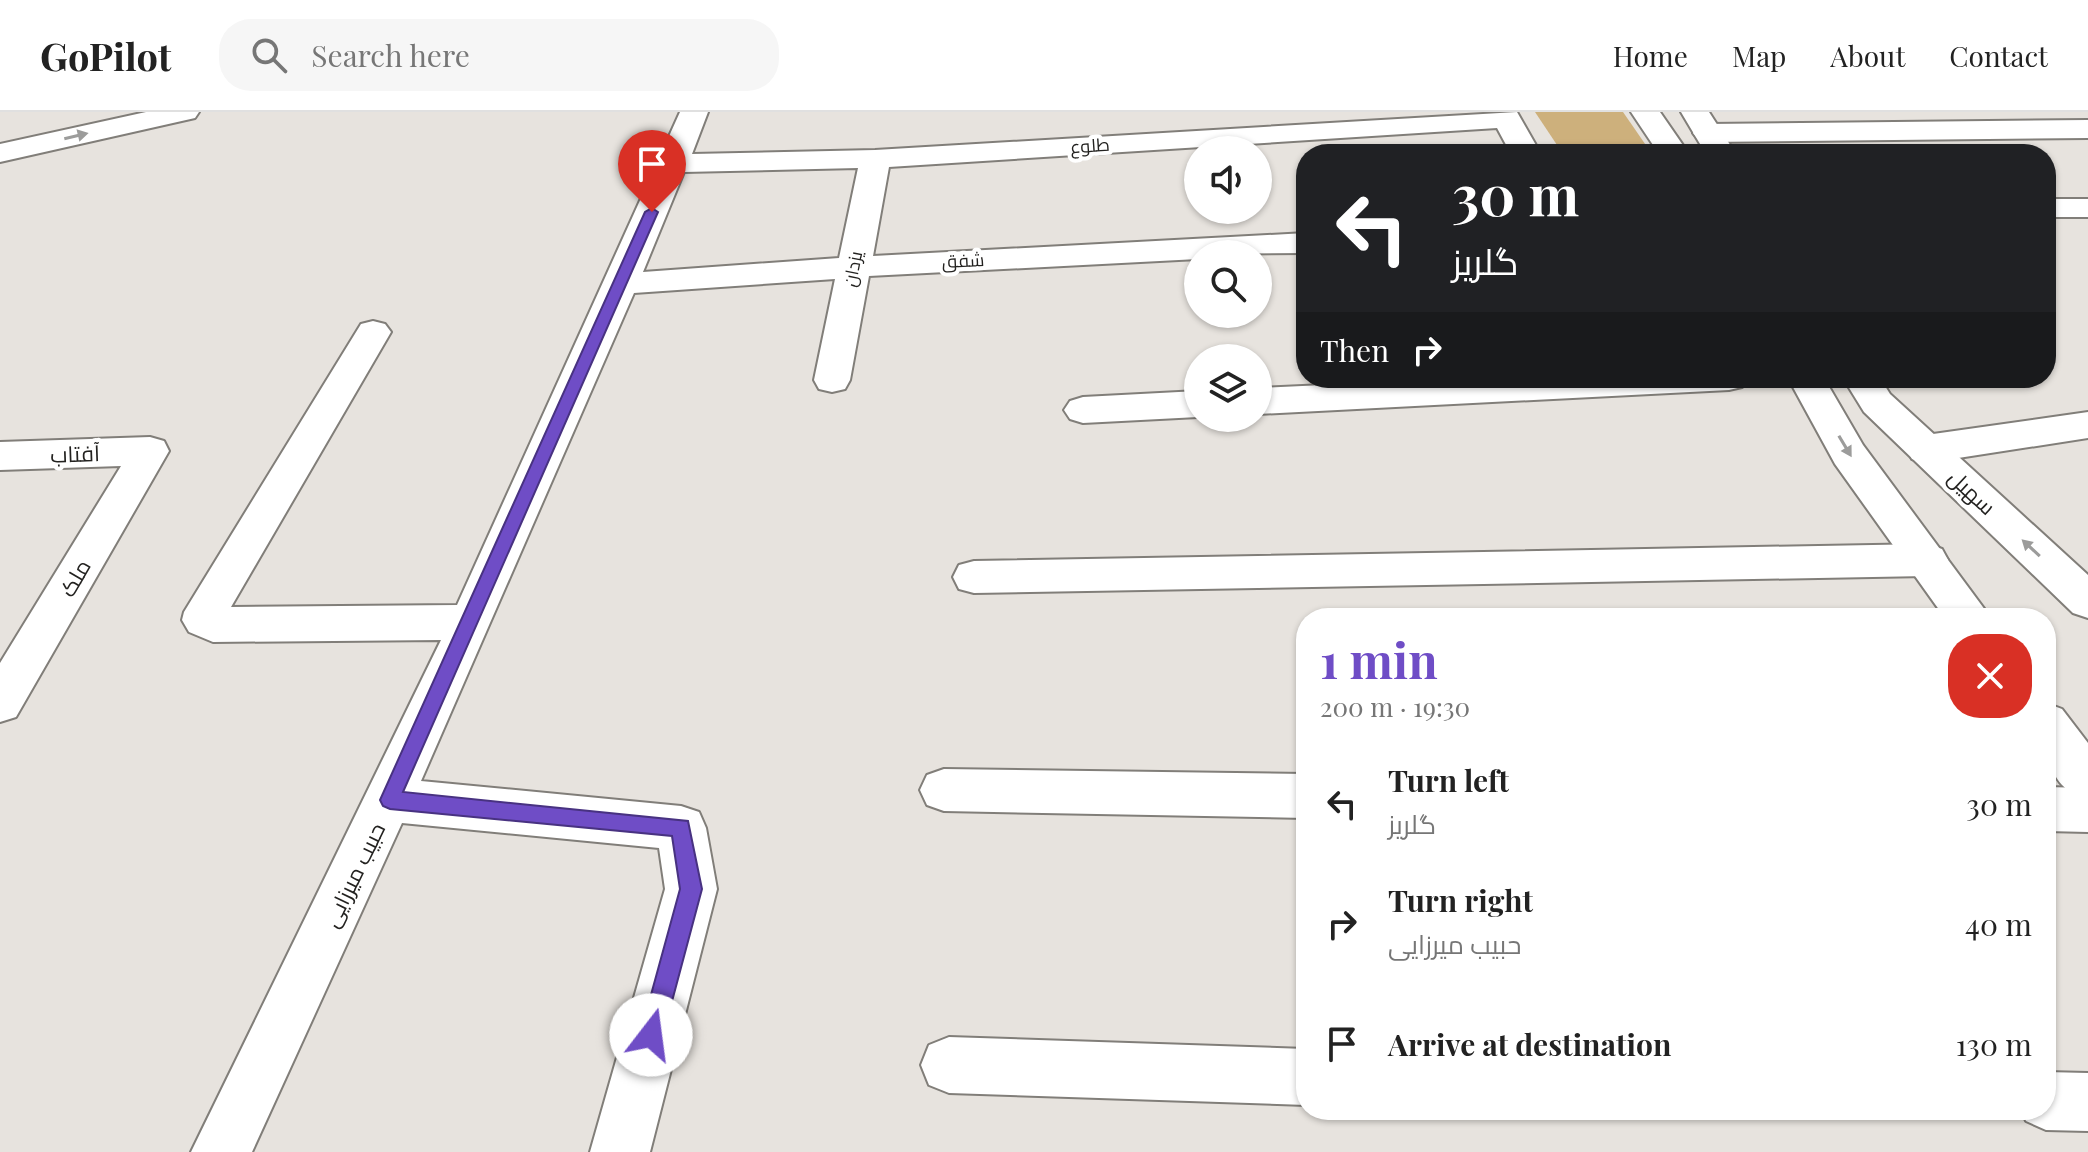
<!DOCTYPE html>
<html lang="en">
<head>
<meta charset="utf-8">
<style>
  body { margin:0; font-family:"Playfair Display",Cairo,serif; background:#f6f6f6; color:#222; height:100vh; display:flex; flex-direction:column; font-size:30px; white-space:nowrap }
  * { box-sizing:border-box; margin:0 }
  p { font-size:26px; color:#767676 }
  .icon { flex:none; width:44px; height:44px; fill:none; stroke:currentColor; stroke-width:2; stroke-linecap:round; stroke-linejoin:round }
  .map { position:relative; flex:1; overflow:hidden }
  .side { position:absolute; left:1296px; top:496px; width:760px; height:512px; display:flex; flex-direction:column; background:#fff; border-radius:32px; box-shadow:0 2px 6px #0004 }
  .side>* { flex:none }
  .hud { position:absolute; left:1296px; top:32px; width:760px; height:244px; border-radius:32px; box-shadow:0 2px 6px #0004; background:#202124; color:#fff; overflow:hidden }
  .controls { position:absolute; left:1184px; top:24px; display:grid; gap:16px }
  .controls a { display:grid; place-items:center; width:88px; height:88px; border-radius:50%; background:#fff; box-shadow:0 2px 6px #0004; font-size:40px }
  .pin { position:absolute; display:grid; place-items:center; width:68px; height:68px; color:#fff; margin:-82px -34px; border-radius:50% 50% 50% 0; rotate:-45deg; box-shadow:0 0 8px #0007 }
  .pin .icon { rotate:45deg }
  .me { position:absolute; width:88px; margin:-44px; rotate:15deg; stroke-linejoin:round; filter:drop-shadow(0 0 6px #0008) }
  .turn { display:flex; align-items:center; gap:28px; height:168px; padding:0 24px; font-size:36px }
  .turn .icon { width:104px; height:104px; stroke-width:2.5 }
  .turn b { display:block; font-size:56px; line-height:68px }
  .then { display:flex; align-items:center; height:76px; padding:0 24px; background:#0003; gap:16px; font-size:30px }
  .round { display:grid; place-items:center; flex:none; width:84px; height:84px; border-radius:32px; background:#f6f6f6 }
  .summary { display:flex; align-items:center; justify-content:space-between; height:136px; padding:0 24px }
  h1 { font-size:48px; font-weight:700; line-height:60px; color:#6f4dc6 }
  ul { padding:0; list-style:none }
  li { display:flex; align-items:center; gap:24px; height:120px; padding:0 24px }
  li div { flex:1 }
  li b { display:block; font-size:30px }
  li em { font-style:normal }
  header { display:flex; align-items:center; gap:48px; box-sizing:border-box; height:112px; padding:0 40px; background:#fff; border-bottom:2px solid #e0e0e0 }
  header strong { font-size:38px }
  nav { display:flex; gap:44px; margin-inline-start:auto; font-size:28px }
  .search { width:560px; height:72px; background:#f6f6f6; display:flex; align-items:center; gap:20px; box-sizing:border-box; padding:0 28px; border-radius:32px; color:#767676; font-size:30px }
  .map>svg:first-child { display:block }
</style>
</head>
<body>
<header>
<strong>GoPilot</strong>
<div class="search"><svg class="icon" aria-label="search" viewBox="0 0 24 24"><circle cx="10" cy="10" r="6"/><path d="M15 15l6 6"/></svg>Search here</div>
<nav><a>Home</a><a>Map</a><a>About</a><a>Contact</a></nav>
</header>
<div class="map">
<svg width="2088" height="1040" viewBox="0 0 2088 1040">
  <rect width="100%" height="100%" fill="#e7e3de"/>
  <path fill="#cdb07c" d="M1535,0H1623L1652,42H1563Z"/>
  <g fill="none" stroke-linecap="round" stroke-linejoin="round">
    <defs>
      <path id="minor" d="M680,0H708L692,42L875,38L1517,0L1541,42H1511L1497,16L889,55L873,144L1306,121V141L1198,142V147L869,164L850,268L845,277L832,280L819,277L814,268L835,167L634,181L421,669L681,694L699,700L706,716L717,777L650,1040H590L665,777L659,736L402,711L252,1040H191L441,528L213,530L189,520L182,508L184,500L361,212L373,209L385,212L391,220L231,495L457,493ZM858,56L839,146L643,160L684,60Z
        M2088,8V26L1708,30L1698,27L1693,21L1698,15L1708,12Z
        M2046,87H2088V105H2046Z
        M1475,266H1747L1742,275L1729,278L1258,302V276Z
        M1198,279V305L1083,311L1070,307L1064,298L1070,289L1083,285Z
        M2088,300V326L1926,351L1912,347L1907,337L1912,327L1926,323Z
        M150,325L164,329L169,339L16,605L0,610V551L121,354L0,358V330Z
        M1927,432L1942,437L1948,448L1942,459L1927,464L974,481L959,477L953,465L959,453L974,449Z
        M944,657L1306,662V706L944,699L927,693L920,678L927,663Z
        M2046,675L2088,676V720L2046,719Z
        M949,925L1306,937V993L949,981L929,973L921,953L929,933Z
        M2046,960L2088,961V1019L2046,1018L2026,1009L2021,998H2046Z"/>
      <path id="major" d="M146,0H199L195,6L0,50V32Z
        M1631,0H1660L1689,42H1659Z
        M1681,0H1709L1736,42H1706Z
        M1788,266H1824L1863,333L1991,506H1945L1835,352Z
        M1843,266H1880L1890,282L2088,463V506L2073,501L1864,300Z
        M2046,591L2062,597L2088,631V689C2041,672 2046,633 2046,591Z"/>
    </defs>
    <use href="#minor" stroke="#817e79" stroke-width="4"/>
    <use href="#major" stroke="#817e79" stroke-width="4"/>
    <use href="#minor" fill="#fff" fill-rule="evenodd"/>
    <use href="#major" fill="#fff" fill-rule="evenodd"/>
  </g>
  <defs><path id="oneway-solid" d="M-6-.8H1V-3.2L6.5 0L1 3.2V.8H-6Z" transform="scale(2)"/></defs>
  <g fill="#9c9c9b">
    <use href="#oneway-solid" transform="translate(76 24) rotate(-13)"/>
    <use href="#oneway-solid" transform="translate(1845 334) rotate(59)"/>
    <use href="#oneway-solid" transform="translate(2031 436) rotate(-137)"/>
  </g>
  <path fill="#6f4dc6" stroke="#483281" stroke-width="2" d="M652,96L658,100L403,680L688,709L702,777L663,923L659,932L651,935L643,932L640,923L680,777L672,724L390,697L383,694L380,688L645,100Z"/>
  <g text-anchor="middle" stroke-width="8" stroke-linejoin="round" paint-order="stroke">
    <g font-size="18" fill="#232220" stroke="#fff">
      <text transform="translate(1090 34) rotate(-4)" y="6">طلوع</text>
      <text transform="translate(963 149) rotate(-3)" y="6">شفق</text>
      <text transform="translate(853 157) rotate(-79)" y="6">یزدان</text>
    </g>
    <g font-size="22" fill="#232220" stroke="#fff">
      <text transform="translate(75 342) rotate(-2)" y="8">آفتاب</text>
      <text transform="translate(1972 380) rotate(43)" y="8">سهیل</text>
      <text transform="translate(75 466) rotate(-60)" y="8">ملک</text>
      <text transform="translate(354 763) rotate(-64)" y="8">حبیب میرزایی</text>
    </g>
  </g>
</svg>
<div class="controls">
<a><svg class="icon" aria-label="sound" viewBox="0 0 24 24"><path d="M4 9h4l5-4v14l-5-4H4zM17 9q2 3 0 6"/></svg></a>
<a><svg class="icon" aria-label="search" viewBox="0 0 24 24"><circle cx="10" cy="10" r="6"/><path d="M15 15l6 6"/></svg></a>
<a><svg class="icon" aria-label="layers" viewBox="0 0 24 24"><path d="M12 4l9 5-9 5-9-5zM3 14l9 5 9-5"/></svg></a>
</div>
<div class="pin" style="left:652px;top:100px;background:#d93025"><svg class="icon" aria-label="arrive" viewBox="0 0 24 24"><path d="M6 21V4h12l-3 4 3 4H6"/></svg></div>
<svg class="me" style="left:651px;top:923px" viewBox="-20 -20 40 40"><circle r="19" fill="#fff"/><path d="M0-13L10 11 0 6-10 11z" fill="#6f4dc6"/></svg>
<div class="hud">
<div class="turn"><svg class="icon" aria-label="left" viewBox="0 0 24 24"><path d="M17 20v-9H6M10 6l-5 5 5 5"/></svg><div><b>30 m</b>گلریز</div></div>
<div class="then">Then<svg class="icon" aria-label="right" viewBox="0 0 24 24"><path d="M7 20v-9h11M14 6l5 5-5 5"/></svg></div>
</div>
<section class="side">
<div class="summary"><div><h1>1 min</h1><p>200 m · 19:30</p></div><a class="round" style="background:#d93025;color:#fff"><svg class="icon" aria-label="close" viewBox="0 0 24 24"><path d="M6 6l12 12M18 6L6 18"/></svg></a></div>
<ul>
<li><svg class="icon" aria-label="left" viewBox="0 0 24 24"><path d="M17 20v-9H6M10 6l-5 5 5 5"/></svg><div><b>Turn left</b><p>گلریز</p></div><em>30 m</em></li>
<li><svg class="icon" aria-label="right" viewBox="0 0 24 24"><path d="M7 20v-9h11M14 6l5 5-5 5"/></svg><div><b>Turn right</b><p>حبیب میرزایی</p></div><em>40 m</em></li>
<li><svg class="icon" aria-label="arrive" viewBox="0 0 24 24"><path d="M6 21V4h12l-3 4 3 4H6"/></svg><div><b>Arrive at destination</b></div><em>130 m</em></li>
</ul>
</section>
</div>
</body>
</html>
